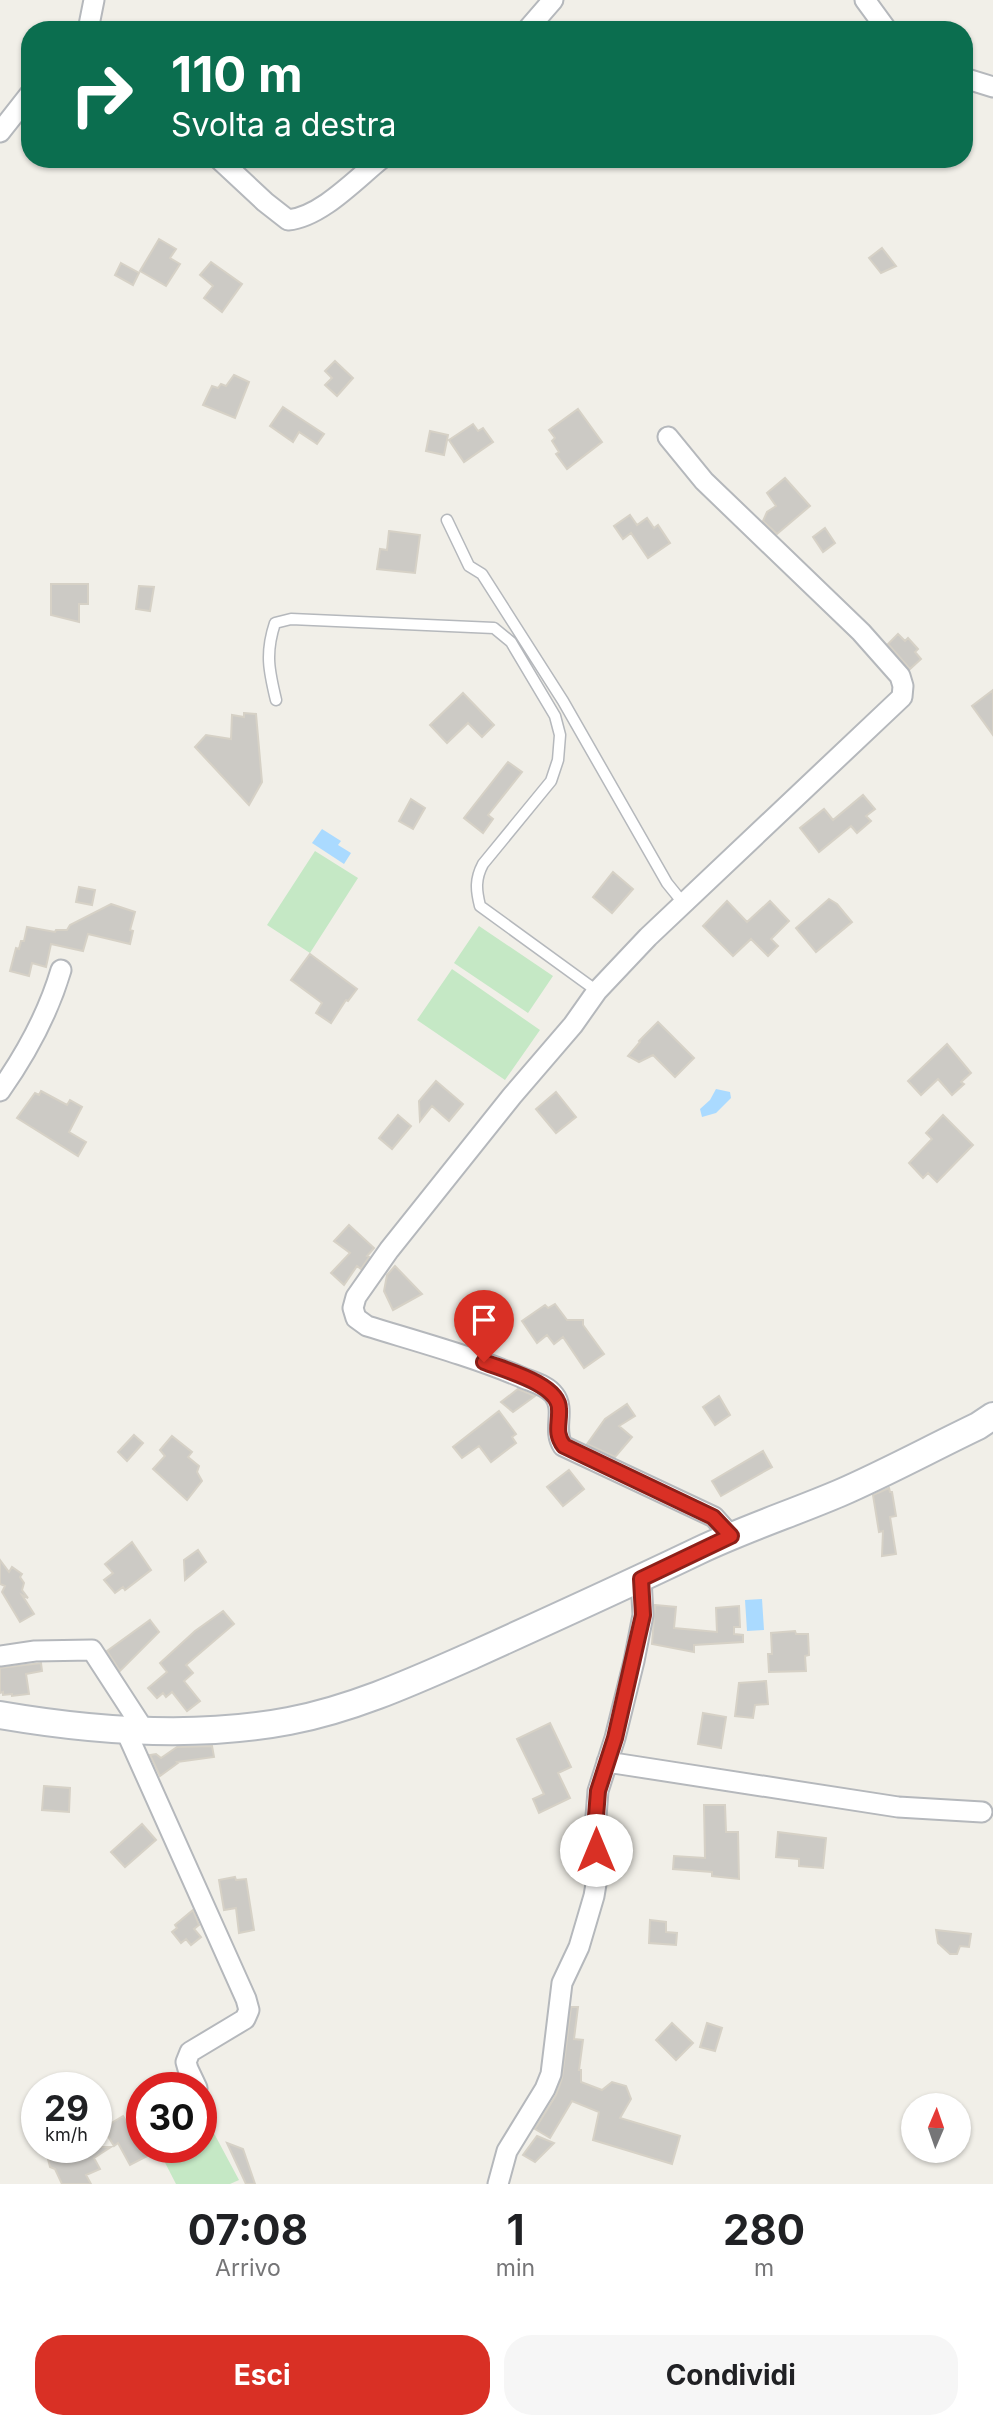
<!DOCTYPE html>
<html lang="it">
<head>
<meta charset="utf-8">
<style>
  body { margin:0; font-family:Inter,sans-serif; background:#f6f6f6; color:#202124; height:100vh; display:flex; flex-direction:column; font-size:26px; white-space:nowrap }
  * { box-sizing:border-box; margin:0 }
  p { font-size:23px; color:#757577 }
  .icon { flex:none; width:38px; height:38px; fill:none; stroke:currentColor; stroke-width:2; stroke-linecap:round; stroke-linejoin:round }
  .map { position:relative; height:2184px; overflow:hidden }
  .panel { display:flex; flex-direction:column; background:#fff; flex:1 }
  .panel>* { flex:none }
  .banner { position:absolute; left:21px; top:21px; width:952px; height:147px; border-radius:28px; box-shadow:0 2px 5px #0004; background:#0b6e4f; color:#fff; overflow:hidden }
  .needle { width:46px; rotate:2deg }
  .tools { position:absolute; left:901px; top:2093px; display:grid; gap:14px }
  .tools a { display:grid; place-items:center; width:70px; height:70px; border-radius:50%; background:#fff; box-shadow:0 2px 5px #0004; font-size:35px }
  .speed { position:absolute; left:21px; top:2072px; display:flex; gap:14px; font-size:35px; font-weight:700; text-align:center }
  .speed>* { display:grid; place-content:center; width:91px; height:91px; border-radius:50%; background:#fff; box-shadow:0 2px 5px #0004; line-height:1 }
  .speed small { font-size:18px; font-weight:400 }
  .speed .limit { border:10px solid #d22; background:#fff; color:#111 }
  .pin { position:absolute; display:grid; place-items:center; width:60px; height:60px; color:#fff; margin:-72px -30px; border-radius:50% 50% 50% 0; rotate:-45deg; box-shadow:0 0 7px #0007 }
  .pin .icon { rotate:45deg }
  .me { position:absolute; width:77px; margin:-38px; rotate:0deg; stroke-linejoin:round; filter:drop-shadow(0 0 5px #0008) }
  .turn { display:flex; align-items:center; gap:24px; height:147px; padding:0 35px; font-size:32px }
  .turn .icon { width:91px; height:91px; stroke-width:2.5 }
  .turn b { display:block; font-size:49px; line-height:60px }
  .eta { display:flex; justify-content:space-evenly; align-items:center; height:119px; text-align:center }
  .eta b { font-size:42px; font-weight:700; line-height:49px }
  .button { display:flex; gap:14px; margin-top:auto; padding:14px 35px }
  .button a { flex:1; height:80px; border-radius:28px; background:#d93025; color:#fff; font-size:28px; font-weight:700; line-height:80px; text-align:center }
  .button a+a { background:#f6f6f6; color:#202124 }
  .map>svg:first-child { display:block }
</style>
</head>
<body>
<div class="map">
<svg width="993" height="2184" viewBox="0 0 993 2184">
  <rect width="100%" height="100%" fill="#f1efe8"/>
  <path fill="#c5e8c5" d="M315,851L358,878L310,953L267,925Z
    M479,926L553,976L528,1013L454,963Z
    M452,969L540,1030L505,1080L417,1020Z
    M201,2109L239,2180L230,2184H176L157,2147H201Z"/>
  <path fill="#aadaff" d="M322,829L341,841L338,845L351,853L344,864L312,843Z
    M716,1089L730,1092L731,1098L716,1113L702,1117L700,1109L710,1100Z
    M762,1599L764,1630L747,1631L745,1600Z"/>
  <path fill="#cccac5" stroke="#d6d1c6" stroke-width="2" d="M159,239L176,249L170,258L180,264L166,286L140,271Z
    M882,248L896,266L881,273L869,258Z
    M211,262L242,284L222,312L204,298L213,286L200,275Z
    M121,263L139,273L133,285L115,275Z
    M335,361L353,378L337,396L325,385L332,378L325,371Z
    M234,375L249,382L235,418L203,405L212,386L218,388L221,384L226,386Z
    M283,407L324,434L317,444L299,432L293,442L270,426Z
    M578,409L602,442L567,469L556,454L559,452L552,441L555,438L549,430Z
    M473,424L478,431L483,428L493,442L464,462L449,440Z
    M430,431L448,435L444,455L426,451Z
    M785,478L810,506L777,534L763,521L767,512L776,506L767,493Z
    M630,515L637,525L647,518L654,528L658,525L670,543L648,558L631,533L623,539L614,526Z
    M825,528L835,543L823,552L813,537Z
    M389,531L420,535L415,573L377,569L380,549L387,550Z
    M51,584H88V604H79V622L51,615Z
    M139,586L154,587L150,611L136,609Z
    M898,634L905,641L908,638L918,649L915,652L921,659L910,669L888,644Z
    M993,690V735L972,706Z
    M463,693L494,725L482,737L468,723L447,743L430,725Z
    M244,713L256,714L262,782L249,805L195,747L206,735L231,739L232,715L244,717Z
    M508,762L522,772L488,815L493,819L483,833L464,818Z
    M863,795L875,809L866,816L871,821L857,833L851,826L819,852L800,828L824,809L833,820Z
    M411,799L425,808L413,829L399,821Z
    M613,872L633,889L612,913L593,897Z
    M79,887L95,890L92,905L76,902Z
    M829,899L837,904L852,922L816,952L796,928Z
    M727,901L747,922L770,901L789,921L771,939L778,946L768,956L751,939L733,956L703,926Z
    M111,904L135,912L130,930L133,931L130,944L88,934L83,951L51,944L46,967L32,963L29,976L10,971L16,948L19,949L21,941H24L27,927L55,932L56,930H67L70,925Z
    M310,954L357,989L348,1001L346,1000L331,1023L316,1013L322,1003L291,980Z
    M658,1022L694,1058L675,1077L653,1055L639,1062L628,1056L640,1042L639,1041Z
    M947,1044L971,1073L961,1082L964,1084L952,1095L938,1079L921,1095L908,1081Z
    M436,1081L463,1104L449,1121L432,1106L420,1121L419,1101Z
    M41,1091L67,1105L70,1100L82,1107L69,1132L86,1142L78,1156L17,1118L35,1093L39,1095Z
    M556,1092L576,1117L556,1133L536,1109Z
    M398,1115L411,1126L392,1149L379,1138Z
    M943,1115L973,1145L937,1182L928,1173L923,1178L909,1163L932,1139L926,1133Z
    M349,1225L374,1248L367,1256L369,1257L361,1269L357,1266L344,1285L331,1273L350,1253L334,1241Z
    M395,1266L422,1294L393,1310L384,1291L387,1275Z
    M555,1304L567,1320H583V1325L604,1354L584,1368L563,1337L554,1344L547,1335L537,1343L522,1321L545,1305L548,1308Z
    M518,1389L535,1396L513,1412L501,1402Z
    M719,1396L730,1415L715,1425L703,1407Z
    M627,1404L635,1416L619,1426L632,1437L615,1457L587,1444L605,1419Z
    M499,1411L516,1434L512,1437L516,1443L491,1462L479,1446L462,1458L453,1447Z
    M134,1435L143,1443L127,1461L118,1452Z
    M172,1436L192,1452L188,1457L199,1466L197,1472L202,1481L187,1500L153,1469L165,1456L160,1450Z
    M763,1451L772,1467L721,1496L712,1481Z
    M569,1470L584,1489L563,1506L547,1487Z
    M889,1488L890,1492H892L896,1516L890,1517L896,1554L882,1556L883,1531L879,1532L873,1495Z
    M132,1542L151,1570L125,1590L123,1587L115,1593L104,1580L113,1573L105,1564Z
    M198,1550L206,1562L185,1580L184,1560Z
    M0,1560L9,1572L12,1567L22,1574L20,1577L24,1583L22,1590L28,1598L22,1595L34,1614L20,1622L2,1592L5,1586L0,1584Z
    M655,1605L676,1607L674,1628L717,1632L716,1608L739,1606L740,1627H734V1634L743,1635V1642L694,1645V1652L652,1644Z
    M223,1611L234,1624L186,1665L193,1673L184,1681L200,1701L187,1711L172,1692L166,1697L163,1693L157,1698L148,1688L167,1672L160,1663L195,1631Z
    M150,1620L159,1632L120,1671L107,1651Z
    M795,1631L796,1634H808L809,1655L805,1656L806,1671L769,1672L768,1654H772L771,1633Z
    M41,1663L42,1671L26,1674L29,1694L12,1696V1694L3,1695V1692L0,1693V1668Z
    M766,1681L768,1704L755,1705L753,1718L735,1716L739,1683Z
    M703,1713L726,1717L721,1748L698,1744Z
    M550,1723L571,1767L558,1773L570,1798L539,1813L533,1799L544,1794L517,1739Z
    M212,1746L214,1757L177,1762L178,1763L160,1776L150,1755L156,1754L161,1758L177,1747Z
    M44,1786L70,1788L69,1812L42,1810Z
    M704,1805H725L726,1832H738L739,1879L712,1876V1872L673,1869L674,1856L705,1858Z
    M142,1824L156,1840L125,1867L111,1852Z
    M778,1832L826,1838L823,1868L799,1866V1859L776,1857Z
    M235,1877L236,1880L246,1879L254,1930L239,1933L236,1908L224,1910L219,1880Z
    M193,1910L199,1925L194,1929L201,1937L191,1945L186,1939L181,1943L172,1932L177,1928L175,1925Z
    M650,1920L666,1922V1932L677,1933L676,1945L649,1943Z
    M936,1930L971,1934L969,1947L960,1946L957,1954H950L938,1943Z
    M571,2007H578L574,2039L583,2040L579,2070H581V2082L602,2090L612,2082L626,2086L631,2099L620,2118L680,2136L672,2164L593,2140L599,2112L572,2101L550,2138L535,2129L556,2095L562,2078Z
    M672,2023L693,2043L676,2060L656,2040Z
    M707,2023L722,2028L715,2051L700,2047Z
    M123,2116L147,2156L130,2165L118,2143L114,2146L103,2128Z
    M537,2136L554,2143L535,2162L523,2155Z
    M227,2143L243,2149L255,2184H246Z
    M45,2147H57L60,2150L65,2147H111L94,2158L100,2169L86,2175L91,2184H62L55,2169L50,2167Z"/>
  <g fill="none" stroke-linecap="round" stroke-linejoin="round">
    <defs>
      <path id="lane" d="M447,520L469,566L482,574L563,701L667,883L684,904
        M276,700C269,671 265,653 275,623L291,619L494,628L511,642L555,716L560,735L558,760L551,781L483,864C475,879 476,890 480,906L597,991"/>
      <path id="street" d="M865,0L887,30
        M88,30L94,0
        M527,30L553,0
        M964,78L993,87
        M0,132L30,94
        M219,159L265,202L288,220C321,217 356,179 381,159
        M668,437L704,481L861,632L900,676L903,686L902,697L648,937L597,991L573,1025L512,1096L389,1250L356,1297L353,1308L356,1318L367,1326C419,1342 471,1356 521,1377C532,1382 547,1385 554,1395C566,1410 552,1430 563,1446L714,1517L731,1536
        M0,1091C26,1054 48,1014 61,970
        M0,1656L35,1651L92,1650L144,1730
        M125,1729L246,1999L249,2010L245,2019L190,2052L186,2062L188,2069L197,2088
        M607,1762L898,1807L982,1812
        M498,2184L507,2151L545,2089L551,2074L562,1983L579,1947L594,1896L598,1872L595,1829L598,1791L615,1738L634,1661L643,1615L641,1579"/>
      <path id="secondary" d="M0,1715C93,1731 195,1739 289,1721C353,1709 414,1681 473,1655C548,1621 623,1587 698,1551C744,1529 793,1513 840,1493C886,1473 932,1448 978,1426L993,1416"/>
    </defs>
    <use href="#lane" stroke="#b5b8bc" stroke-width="13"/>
    <use href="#street" stroke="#b5b8bc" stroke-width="23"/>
    <use href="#secondary" stroke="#b6babf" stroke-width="30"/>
    <use href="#lane" stroke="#fff" stroke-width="10"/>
    <use href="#street" stroke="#fff" stroke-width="19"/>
    <use href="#secondary" stroke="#fff" stroke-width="26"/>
  </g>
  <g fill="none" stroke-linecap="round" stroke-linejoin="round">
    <defs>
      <path id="route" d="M484,1362C504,1370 559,1384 559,1409C560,1423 554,1433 564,1446L713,1517L731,1536L641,1579L643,1615L615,1738L598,1791L595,1829L596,1850"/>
    </defs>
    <use href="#route" stroke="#8d1f18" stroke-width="18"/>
    <use href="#route" stroke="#d93025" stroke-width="12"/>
  </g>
</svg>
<div class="tools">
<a><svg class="needle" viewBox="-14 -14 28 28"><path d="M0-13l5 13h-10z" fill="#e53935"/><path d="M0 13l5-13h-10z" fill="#757577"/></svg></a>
</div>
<div class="speed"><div>29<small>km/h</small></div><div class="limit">30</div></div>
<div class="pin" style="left:484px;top:1362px;background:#d93025"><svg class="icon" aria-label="arrive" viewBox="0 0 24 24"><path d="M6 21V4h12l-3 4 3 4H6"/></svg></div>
<svg class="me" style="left:596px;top:1850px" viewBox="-20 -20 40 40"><circle r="19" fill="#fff"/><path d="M0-13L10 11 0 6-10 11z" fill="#d93025"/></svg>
<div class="banner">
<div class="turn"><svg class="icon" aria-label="right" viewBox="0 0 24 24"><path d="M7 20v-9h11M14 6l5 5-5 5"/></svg><div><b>110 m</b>Svolta a destra</div></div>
</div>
</div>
<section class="panel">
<div class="eta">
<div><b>07:08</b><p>Arrivo</p></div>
<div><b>1</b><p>min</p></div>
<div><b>280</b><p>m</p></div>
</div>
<div class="button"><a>Esci</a><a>Condividi</a></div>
</section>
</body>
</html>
